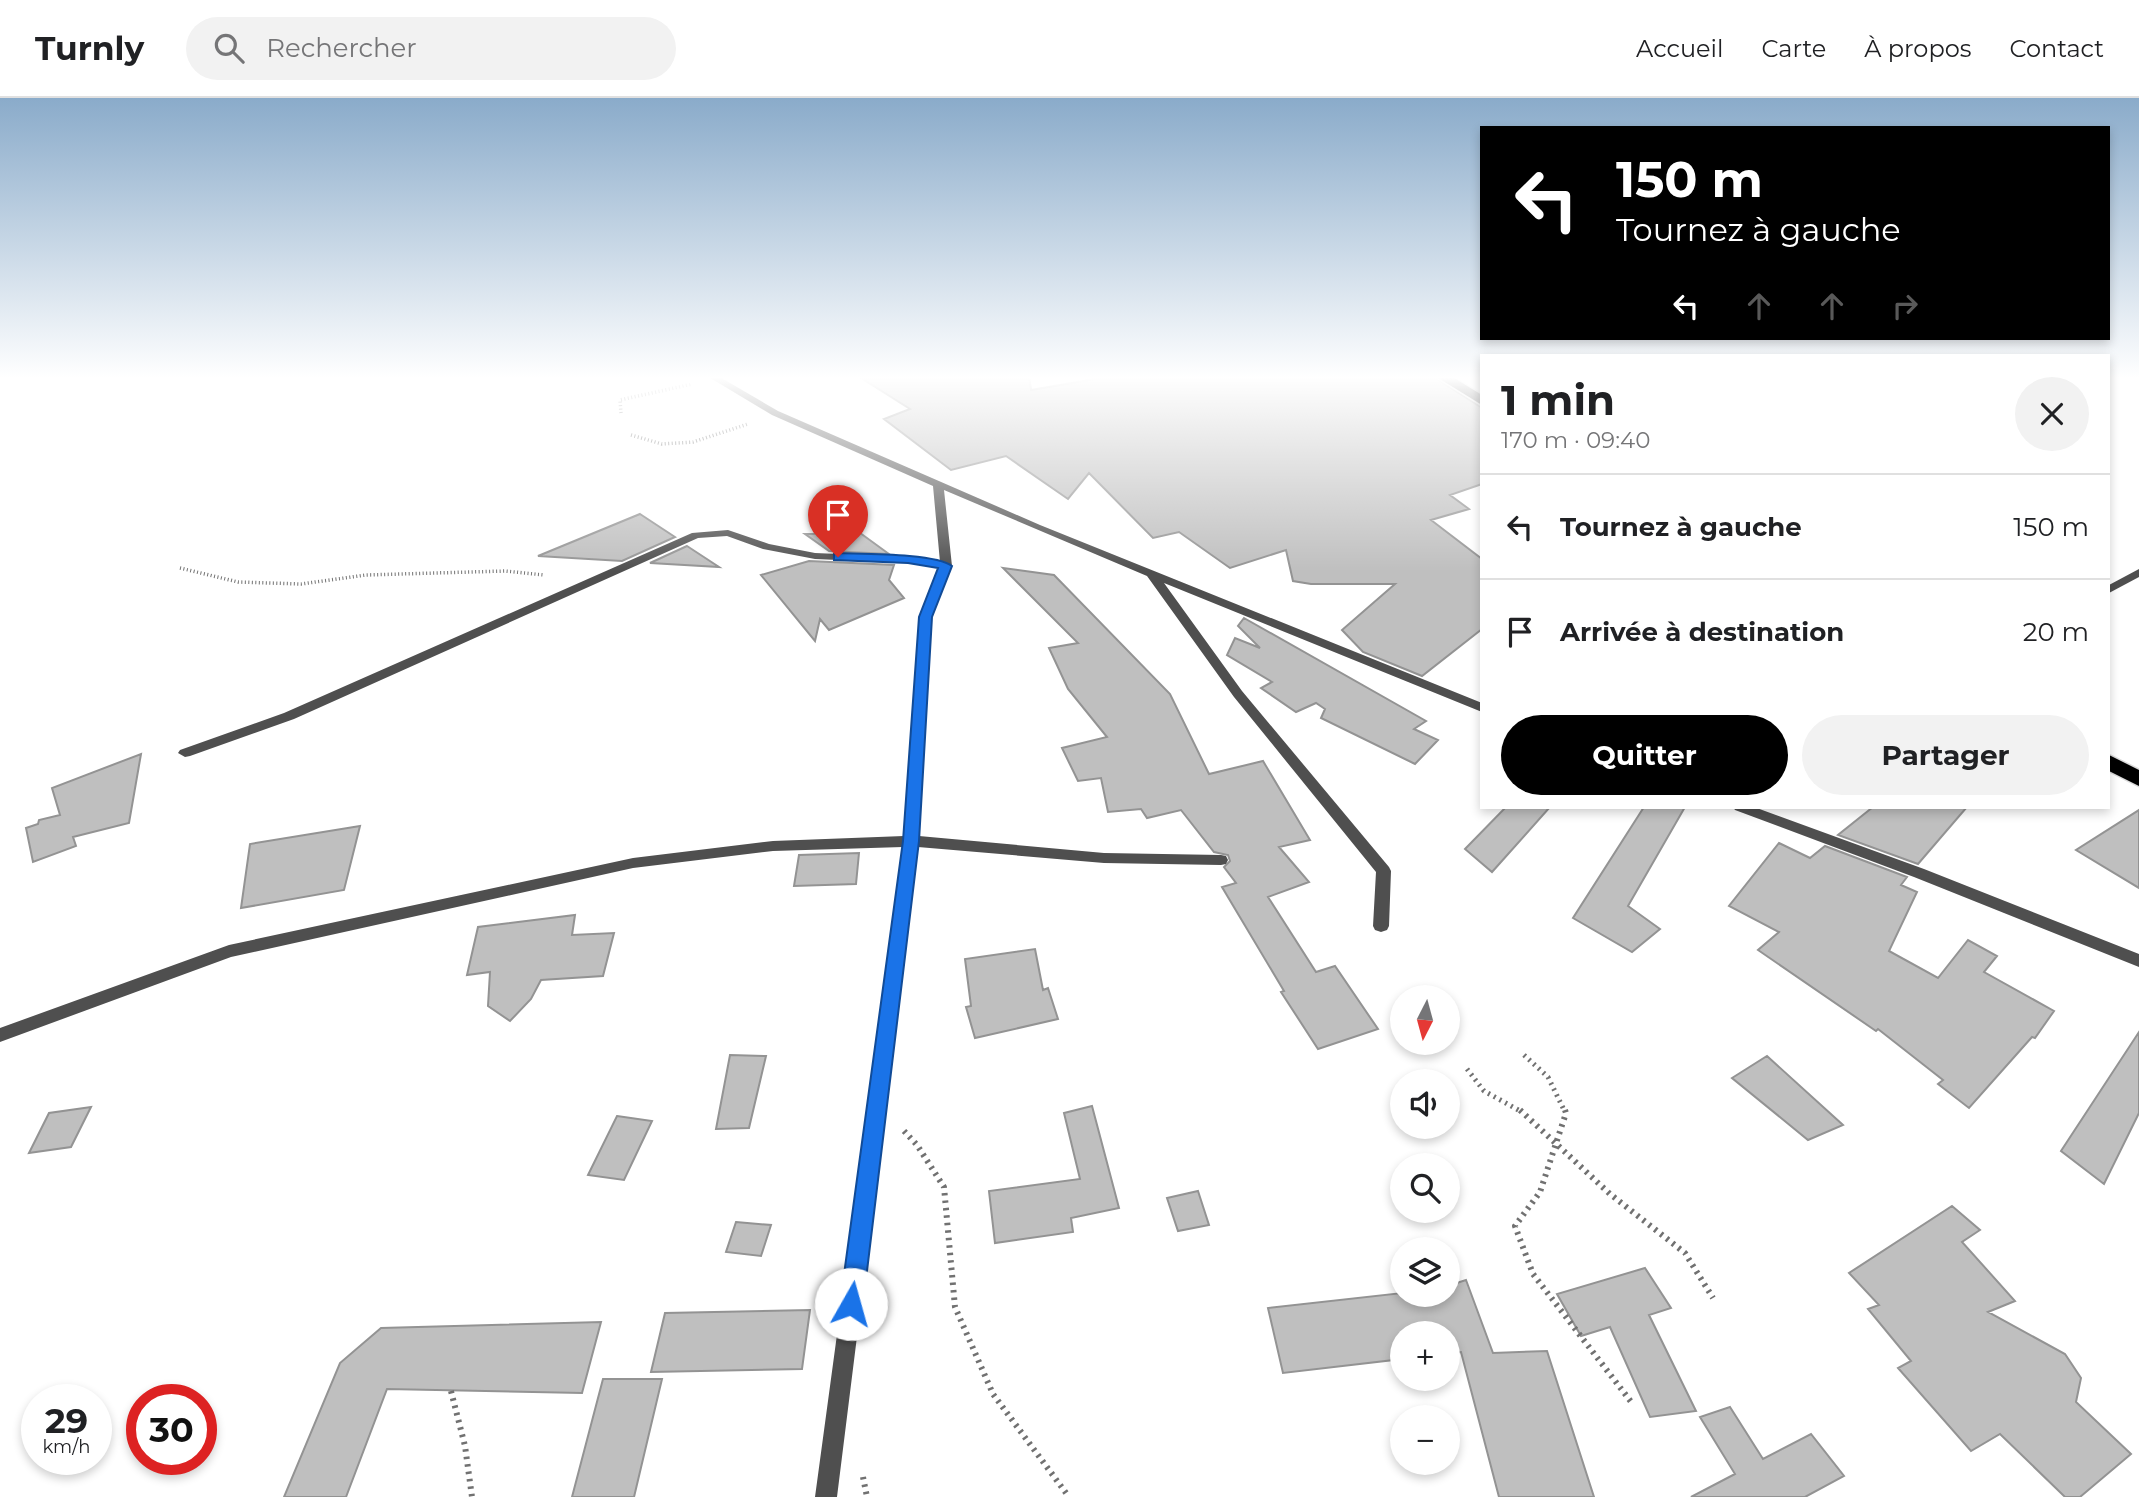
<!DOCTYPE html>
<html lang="fr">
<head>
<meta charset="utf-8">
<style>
  body { margin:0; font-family:Montserrat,sans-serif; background:#f2f2f2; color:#202124; height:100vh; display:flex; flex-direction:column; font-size:26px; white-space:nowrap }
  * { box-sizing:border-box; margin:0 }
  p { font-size:23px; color:#757577 }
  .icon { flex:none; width:38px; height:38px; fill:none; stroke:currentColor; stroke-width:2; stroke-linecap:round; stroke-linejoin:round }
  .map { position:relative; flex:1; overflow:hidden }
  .panel { position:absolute; left:1480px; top:256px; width:630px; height:455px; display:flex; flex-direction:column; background:#fff; border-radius:0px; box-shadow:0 4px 10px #0003 }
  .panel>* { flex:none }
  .top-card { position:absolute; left:1480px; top:28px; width:630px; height:214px; border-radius:0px; box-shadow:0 4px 10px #0003; background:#000; color:#fff; overflow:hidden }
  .needle { width:46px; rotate:186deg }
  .buttons { position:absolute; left:1390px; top:887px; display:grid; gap:14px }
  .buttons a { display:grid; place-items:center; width:70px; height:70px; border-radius:50%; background:#fff; box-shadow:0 4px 10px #0003; font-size:35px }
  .speed { position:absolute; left:21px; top:1286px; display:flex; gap:14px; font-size:35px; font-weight:700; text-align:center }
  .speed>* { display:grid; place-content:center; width:91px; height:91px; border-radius:50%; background:#fff; box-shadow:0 4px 10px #0003; line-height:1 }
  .speed small { font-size:18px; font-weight:400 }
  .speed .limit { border:10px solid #d22; background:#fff; color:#111 }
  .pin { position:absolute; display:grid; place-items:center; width:60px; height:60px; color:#fff; margin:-72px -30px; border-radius:50% 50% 50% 0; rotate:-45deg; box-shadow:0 0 7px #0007 }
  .pin .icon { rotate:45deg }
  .me { position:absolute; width:77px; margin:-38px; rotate:7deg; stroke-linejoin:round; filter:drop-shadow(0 0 5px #0008) }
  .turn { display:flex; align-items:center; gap:24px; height:147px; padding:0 21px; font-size:32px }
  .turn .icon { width:91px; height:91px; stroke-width:2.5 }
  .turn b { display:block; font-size:49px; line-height:60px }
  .lanes { display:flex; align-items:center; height:66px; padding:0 21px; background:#0003; justify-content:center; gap:35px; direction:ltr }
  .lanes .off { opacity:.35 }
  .round { display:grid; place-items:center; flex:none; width:74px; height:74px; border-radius:37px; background:#f2f2f2 }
  .headline { display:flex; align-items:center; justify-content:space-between; height:119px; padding:0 21px }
  h1 { font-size:42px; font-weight:700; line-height:52px }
  .action { display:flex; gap:14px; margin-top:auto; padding:14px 21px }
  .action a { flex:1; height:80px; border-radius:42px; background:#000; color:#fff; font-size:28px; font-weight:700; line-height:80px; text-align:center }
  .action a+a { background:#f2f2f2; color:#202124 }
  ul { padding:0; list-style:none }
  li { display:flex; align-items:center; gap:21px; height:105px; padding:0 21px; border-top:2px solid #e0e0e0 }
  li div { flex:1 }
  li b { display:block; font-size:26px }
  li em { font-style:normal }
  header { display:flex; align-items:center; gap:42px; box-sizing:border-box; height:98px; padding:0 35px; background:#fff; border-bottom:2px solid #e0e0e0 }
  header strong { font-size:33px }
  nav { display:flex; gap:38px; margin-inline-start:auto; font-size:24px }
  .search { width:490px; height:63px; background:#f2f2f2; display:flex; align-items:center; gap:18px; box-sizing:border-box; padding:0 24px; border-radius:38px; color:#757577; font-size:26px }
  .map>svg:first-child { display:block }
</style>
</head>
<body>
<header>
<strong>Turnly</strong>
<div class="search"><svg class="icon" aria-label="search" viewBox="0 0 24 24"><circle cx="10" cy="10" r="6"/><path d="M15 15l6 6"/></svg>Rechercher</div>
<nav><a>Accueil</a><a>Carte</a><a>À propos</a><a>Contact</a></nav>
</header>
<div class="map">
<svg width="2139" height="1399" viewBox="0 0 2139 1399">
  <rect width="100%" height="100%" fill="#fff"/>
  <path fill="#bfbfbf" stroke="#939393" stroke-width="2" d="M858,278H1029L1031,292L1113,278H1432L1482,310V386L1450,397L1469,411L1431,422L1482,461V531L1422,578L1363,554L1342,532L1395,486H1311L1293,483L1286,452L1230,470L1179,434L1153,440L1089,375L1068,401L1006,358L951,372L884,321L910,311Z
    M640,416L675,439L622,463L538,458Z
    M845,424L889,456L829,453L805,436H814Z
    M687,448L719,469L650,465Z
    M809,463L894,467L889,482L904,500L829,532L820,521L815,543L761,477Z
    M1003,470L1054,477L1170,596L1209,676L1263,663L1310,742L1279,749L1309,784L1268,799L1316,874L1335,868L1378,931L1318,951L1281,894L1284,893L1222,789L1236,785L1224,769L1230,763L1228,757L1214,754L1181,712L1147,720L1141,711L1108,714L1101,680L1078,683L1062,650L1107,639L1068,591L1049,550L1078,545Z
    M1244,520L1426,623L1414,631L1438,642L1415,666L1321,620L1325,611L1316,605L1296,614L1261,590L1272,584L1227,557L1235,540L1260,550L1238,528Z
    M141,656L129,725L73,739L76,748L33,764L26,730L38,726L39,722L60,717L52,690Z
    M1506,709H1550L1492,774L1465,751Z
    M1644,709H1685L1628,808L1660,831L1632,854L1573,820Z
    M1873,709H1967L1918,766L1838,737Z
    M2139,712V790L2076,752Z
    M360,728L344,792L241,810L250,746Z
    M1779,745L1810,760L1825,748L1907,779L1901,787L1917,794L1889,853L1938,880L1968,842L1997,858L1984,874L2054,913L2035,940L2032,939L1969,1010L1938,986L1943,982L1878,931L1876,933L1758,852L1779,834L1729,808Z
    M859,755L856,786L794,788L799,757Z
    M575,817L572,837L614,835L603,878L541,882L531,901L510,923L488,908L490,874L467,877L478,829Z
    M1035,851L1043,892L1048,890L1058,921L975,940L966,909L971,908L965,861Z
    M2139,934V1015L2104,1086L2061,1053Z
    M730,957L766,958L749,1030L716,1031Z
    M1767,958L1843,1027L1808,1042L1732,980Z
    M1092,1008L1119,1110L1071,1120L1073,1134L995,1145L989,1093L1080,1081L1064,1015Z
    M91,1009L71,1049L29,1055L49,1015Z
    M617,1018L652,1023L624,1082L588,1077Z
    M1198,1093L1209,1127L1178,1133L1167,1100Z
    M1952,1108L1980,1132L1962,1144L2015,1203L1988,1214L2065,1256L2081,1280L2076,1304L2131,1356L2080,1399H2065L2000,1336L1971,1353L1898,1270L1911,1263L1868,1211L1879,1207L1849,1175Z
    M736,1124L771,1127L761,1158L726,1154Z
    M1645,1170L1671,1210L1649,1217L1696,1313L1650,1319L1610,1229L1581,1238L1557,1196Z
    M1466,1182L1493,1255L1547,1253L1594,1399H1499L1461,1254L1447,1255V1236H1402V1261L1283,1275L1268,1210L1402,1195V1197H1447V1188Z
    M810,1212L802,1271L651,1274L665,1215Z
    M601,1224L582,1295L387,1291L346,1399H284L340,1265L381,1230Z
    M603,1281H662L634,1399H572Z
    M1730,1309L1763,1361L1811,1336L1844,1378L1805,1399H1691L1735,1376L1700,1319Z"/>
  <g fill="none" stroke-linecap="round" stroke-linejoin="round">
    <defs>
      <path id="highway" d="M1435,278H1451L1482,297V307Z
        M2109,657L2139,672V688L2109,673Z"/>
    </defs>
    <use href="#highway" stroke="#dbdbdb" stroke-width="3"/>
    <path stroke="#717171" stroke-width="3.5" stroke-dasharray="1 2.5" stroke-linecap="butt" d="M621,315L620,302L692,286
      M631,337L662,346L693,344L748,326
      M180,470L238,484L301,486L366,477L505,473L544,477"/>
    <path stroke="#717171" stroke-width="5" stroke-dasharray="2 4.5" stroke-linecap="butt" d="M1524,957L1548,979L1565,1014
      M1467,971L1484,993L1522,1014"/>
    <path stroke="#717171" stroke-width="6" stroke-dasharray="2.5 5" stroke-linecap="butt" d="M1520,1012L1610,1096L1685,1155L1713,1200
      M1565,1012L1566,1015L1540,1094L1515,1128L1533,1176L1632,1305
      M904,1033L917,1047L944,1089L955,1209L993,1296L1069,1399
      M451,1293L465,1348L472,1399
      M863,1379L867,1399"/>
    <path fill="#4f4f4f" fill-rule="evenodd" d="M707,278H718L778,313L1040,427L1482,605V614L1164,485L1242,593L1389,769L1391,773L1389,828L1387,832L1381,834L1375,832L1373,828L1376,774L1234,599L1147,478L944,392L952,468L931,519L919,738L1104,755L1221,757L1226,758L1228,762L1226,766L1221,767L1104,765L918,749L837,1399H815L903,749L773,753L633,770L231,859L0,944V930L229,847L633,760L773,743L904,738L919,519L939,470L908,465L815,461L763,451L727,438L698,440L294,621L190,658L185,659L178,655L180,652L284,615L692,435L728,432L769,446L815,455L908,459L940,464L933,388L772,317Z
      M2139,471V479L2109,495V487Z
      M1733,709H1754L1924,771L2139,856V869L1914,779L1735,712Z"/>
    <use href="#highway" fill="#000" fill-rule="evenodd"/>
  </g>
  <linearGradient id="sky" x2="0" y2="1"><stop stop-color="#8aabca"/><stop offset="0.59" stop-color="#fff"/><stop offset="1" stop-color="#fff" stop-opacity="0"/></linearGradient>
  <rect width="2139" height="474" fill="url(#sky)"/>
  <path fill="#1a73e8" stroke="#114b97" stroke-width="2" d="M838,455C862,456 936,455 952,468L932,519L919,743L863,1206L859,1214L851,1217L843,1214L840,1206L903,743L919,519L938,470L908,465L834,462V456Z"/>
</svg>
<div class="buttons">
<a><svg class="needle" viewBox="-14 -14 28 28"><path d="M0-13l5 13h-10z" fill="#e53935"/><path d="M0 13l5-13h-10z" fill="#757577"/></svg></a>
<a><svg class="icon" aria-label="sound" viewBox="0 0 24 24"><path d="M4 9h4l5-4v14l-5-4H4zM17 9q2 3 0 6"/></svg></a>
<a><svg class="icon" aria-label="search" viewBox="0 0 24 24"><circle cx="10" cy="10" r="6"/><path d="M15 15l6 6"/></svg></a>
<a><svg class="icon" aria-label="layers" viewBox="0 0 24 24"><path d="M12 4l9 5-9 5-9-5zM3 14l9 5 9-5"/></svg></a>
<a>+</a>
<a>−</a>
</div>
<div class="speed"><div>29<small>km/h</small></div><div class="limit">30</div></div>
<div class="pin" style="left:838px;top:459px;background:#d93025"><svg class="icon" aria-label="arrive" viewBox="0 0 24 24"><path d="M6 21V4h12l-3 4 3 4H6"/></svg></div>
<svg class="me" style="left:851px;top:1206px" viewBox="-20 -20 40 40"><circle r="19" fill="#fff"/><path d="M0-13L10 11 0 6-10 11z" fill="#1a73e8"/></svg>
<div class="top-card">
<div class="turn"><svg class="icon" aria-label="left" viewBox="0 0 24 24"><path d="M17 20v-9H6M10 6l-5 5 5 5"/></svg><div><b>150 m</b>Tournez à gauche</div></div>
<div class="lanes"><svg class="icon" aria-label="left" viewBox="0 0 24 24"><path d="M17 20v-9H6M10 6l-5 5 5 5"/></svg><svg class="icon off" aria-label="ahead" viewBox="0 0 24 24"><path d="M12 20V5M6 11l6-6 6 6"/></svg><svg class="icon off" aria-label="ahead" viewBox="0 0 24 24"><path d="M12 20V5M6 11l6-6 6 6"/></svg><svg class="icon off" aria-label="right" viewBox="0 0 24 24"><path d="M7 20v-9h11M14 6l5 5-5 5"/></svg></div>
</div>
<section class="panel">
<div class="headline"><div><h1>1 min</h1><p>170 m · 09:40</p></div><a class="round"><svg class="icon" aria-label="close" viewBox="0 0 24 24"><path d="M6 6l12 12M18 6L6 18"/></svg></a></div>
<ul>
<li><svg class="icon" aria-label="left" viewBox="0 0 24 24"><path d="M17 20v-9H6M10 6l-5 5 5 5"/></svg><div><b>Tournez à gauche</b></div><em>150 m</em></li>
<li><svg class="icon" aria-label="arrive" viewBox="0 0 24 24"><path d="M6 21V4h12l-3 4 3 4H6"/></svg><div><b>Arrivée à destination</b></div><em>20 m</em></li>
</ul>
<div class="action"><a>Quitter</a><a>Partager</a></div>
</section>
</div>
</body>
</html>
